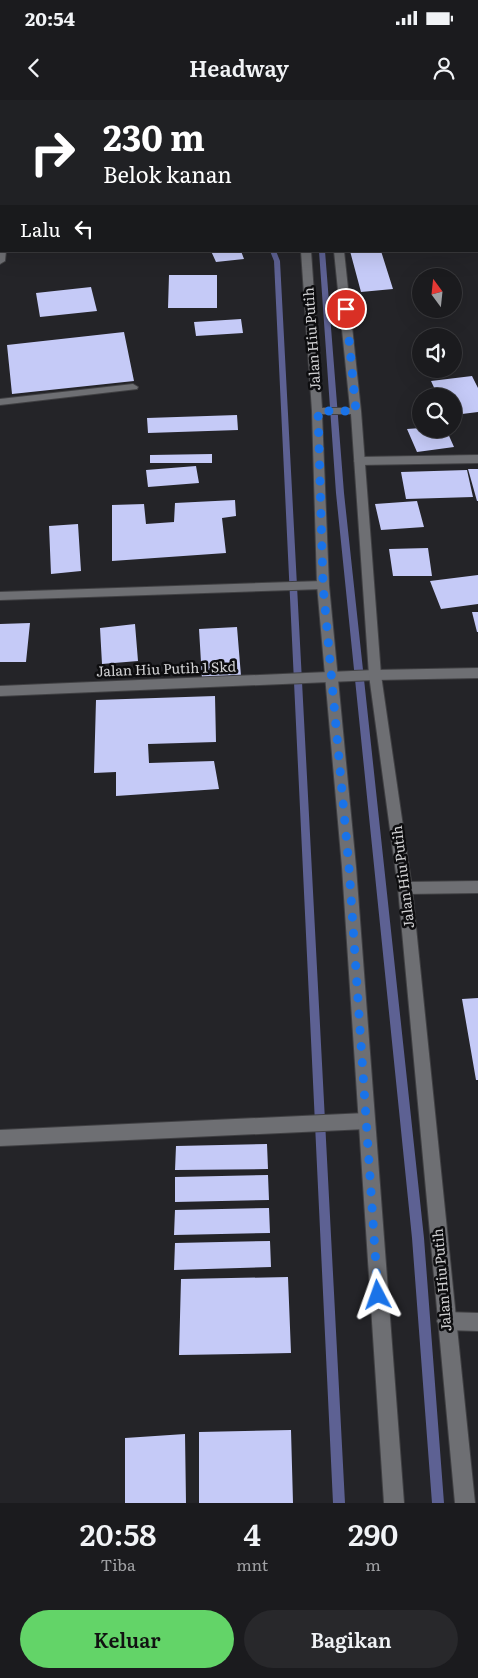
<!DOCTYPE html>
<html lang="id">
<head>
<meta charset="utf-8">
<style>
  body { margin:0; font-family:Literata,serif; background:#28282b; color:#f1f3f6; height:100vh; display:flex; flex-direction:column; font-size:19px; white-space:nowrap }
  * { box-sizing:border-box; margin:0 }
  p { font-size:16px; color:#a0a1a4 }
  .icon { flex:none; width:28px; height:28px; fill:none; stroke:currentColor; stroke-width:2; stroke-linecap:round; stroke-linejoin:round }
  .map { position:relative; height:1403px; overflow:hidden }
  .details { display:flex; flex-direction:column; background:#1b1b1e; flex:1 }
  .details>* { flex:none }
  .hud { position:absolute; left:0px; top:0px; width:479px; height:152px; box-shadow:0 5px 20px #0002,0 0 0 1px #39393c; background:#202124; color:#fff; overflow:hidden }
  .needle { width:32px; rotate:345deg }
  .buttons { position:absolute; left:412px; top:168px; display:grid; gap:10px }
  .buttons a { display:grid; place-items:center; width:50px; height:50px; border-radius:50%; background:#1b1b1e; box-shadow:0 5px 20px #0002,0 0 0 1px #39393c; font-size:25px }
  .pin { position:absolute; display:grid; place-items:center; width:42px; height:42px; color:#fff; margin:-21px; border:2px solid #fff; border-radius:50%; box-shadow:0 1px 5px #0007 }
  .me { position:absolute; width:55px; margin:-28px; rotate:356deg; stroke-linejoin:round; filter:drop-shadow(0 0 4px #0008) }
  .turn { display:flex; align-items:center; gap:18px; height:105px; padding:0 20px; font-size:22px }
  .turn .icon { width:65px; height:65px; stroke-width:2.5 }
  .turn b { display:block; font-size:35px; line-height:42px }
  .then { display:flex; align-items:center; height:48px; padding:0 20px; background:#0003; gap:10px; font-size:19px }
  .eta { display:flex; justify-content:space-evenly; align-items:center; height:85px; text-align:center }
  .eta b { font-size:30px; font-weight:600; line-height:35px }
  .button { display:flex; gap:10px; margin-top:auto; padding:10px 20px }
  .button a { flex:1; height:58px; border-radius:30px; background:#63d468; color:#111; font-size:20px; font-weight:600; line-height:58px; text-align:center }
  .button a+a { background:#28282b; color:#f1f3f6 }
  .status { display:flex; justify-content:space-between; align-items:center; height:35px; padding:0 25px; background:#1b1b1e; direction:ltr }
  .status svg { height:14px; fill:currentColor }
  header { display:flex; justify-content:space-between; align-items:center; height:65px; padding:0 20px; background:#1b1b1e; font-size:22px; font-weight:600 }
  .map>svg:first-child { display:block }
</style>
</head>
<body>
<div class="status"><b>20:54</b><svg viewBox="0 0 49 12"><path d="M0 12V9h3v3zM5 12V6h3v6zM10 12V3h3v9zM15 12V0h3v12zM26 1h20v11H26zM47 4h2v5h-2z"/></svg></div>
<header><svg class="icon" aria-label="back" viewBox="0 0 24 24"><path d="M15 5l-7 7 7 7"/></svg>Headway<svg class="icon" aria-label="person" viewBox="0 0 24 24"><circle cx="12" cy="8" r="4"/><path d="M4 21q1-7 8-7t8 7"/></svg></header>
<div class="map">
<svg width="478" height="1403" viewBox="0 0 478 1403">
  <rect width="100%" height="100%" fill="#242428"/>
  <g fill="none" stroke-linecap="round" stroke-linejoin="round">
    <path fill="#5d6193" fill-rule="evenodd" d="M0,120H1V124H0Z
      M0,150L1,151H16L0,154Z
      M270,151H276L280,161L345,1403H333L274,161Z
      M319,151H325L344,393L424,1138L444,1403H432L412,1138L336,393Z"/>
  </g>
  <path fill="#c5caf7" d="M211,151H241L244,159L216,162Z
    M350,151H381L393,189L361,192Z
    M169,175H217V208H168Z
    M91,187L97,211L40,217L36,193Z
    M241,219L243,233L196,236L194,222Z
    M124,232L134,281L12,294L7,245Z
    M472,276L478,288V312L454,315V296H438L431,281Z
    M237,315L238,330L148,333L147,318Z
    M421,328L446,329L454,347L417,352L407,329Z
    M212,354V363H150V355Z
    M196,366L199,383L148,387L146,370Z
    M468,369H478V401H477Z
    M467,370L473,397L406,399L401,372Z
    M235,400L236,416L222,418L226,453L112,461V405L144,404L146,424L174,422L175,403Z
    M417,401L424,427L381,430L375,404Z
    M78,424L81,471L51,474L49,426Z
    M428,448L432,476H393L389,449Z
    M478,475V504L441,509L430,481Z
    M472,512H478V532H477Z
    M30,523L26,562H0V524Z
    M135,524L138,561L102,564L100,528Z
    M237,527L241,576L202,579L199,529Z
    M215,596L216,642L148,644L149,663L214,661L219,689L116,696V672L94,673L96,600Z
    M478,898V980H476L462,899Z
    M267,1044L268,1069L175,1070L176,1046Z
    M268,1075L269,1100L175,1102V1077Z
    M269,1108L270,1133L174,1135L175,1110Z
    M270,1141L271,1167L174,1170L175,1143Z
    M288,1177L291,1253L179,1255L181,1179Z
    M291,1330L293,1403H199V1332Z
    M185,1334L186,1403H125V1338Z"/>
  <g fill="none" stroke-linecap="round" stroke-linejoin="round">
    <defs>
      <path id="service" d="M8,0H16V1H8Z
        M117,0H125L126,1H118Z
        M0,148L1,151H6L5,161L0,164Z
        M133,284L138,287L137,289L0,305V299Z"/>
      <path id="minor" d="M282,0H290V1H282Z
        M438,0H446L447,1H439Z
        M478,355V363L359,365L354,361L359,357Z
        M323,481L329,485L323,489L0,500V492Z
        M478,568V578L375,580L0,596V586L375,570Z
        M478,781V793L405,794L400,792L398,788L400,784L405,782Z
        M366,1013L372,1015L374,1021L372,1027L366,1029L0,1046V1030Z
        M446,1212L478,1213V1231L446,1230L440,1227L437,1221L440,1215Z"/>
      <path id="tertiary" d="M301,151H311L322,308H350L334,151H344L361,311L381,575L412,788L475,1403H455L398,788L369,575L351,314H322L329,485L356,767L404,1403H384L342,767L317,485L312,311Z"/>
      <path id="trunk" d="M0,132H1V138H0Z"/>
    </defs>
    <use href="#service" stroke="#404043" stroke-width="2"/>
    <use href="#minor" stroke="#404043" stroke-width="2"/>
    <use href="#tertiary" stroke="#404043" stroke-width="2"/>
    <use href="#trunk" stroke="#404043" stroke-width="2"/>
    <use href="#service" fill="#6e6f73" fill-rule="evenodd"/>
    <use href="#minor" fill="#6e6f73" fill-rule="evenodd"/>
    <use href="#tertiary" fill="#6e6f73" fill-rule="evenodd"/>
    <use href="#trunk" fill="#489a4f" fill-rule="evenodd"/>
  </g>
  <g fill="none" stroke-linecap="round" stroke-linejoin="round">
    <path stroke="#1a73e8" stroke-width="9" stroke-dasharray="0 16.2" d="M346,209L356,311H318L323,485L349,767L378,1195"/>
  </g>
  <g text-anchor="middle" stroke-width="5" stroke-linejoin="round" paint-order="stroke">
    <g font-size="14" fill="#d1d1d3" stroke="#0d0d0f">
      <text transform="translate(312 239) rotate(-94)" y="5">Jalan Hiu Putih</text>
      <text transform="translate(166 569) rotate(-2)" y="5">Jalan Hiu Putih 1 Skd</text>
      <text transform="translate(403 777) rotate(-97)" y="5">Jalan Hiu Putih</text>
      <text transform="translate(442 1180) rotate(-95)" y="5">Jalan Hiu Putih</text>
    </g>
  </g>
</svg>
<div class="buttons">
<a><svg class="needle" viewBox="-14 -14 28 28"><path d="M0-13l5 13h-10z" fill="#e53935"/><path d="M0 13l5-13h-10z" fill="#a0a1a4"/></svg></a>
<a><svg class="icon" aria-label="sound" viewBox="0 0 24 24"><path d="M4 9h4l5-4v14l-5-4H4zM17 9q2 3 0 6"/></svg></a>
<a><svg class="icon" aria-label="search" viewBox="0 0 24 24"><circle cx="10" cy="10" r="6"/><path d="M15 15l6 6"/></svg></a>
</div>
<div class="pin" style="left:346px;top:209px;background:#d93025"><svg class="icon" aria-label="arrive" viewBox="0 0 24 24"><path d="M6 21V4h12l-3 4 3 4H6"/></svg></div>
<svg class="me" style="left:378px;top:1195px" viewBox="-20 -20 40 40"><path d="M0-17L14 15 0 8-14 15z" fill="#1a73e8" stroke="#fff" stroke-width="4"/></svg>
<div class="hud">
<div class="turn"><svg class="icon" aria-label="right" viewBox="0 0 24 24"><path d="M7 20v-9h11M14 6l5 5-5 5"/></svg><div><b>230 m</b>Belok kanan</div></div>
<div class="then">Lalu<svg class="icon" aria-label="left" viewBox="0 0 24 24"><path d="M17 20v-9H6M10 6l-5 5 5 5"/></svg></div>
</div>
</div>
<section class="details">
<div class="eta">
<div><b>20:58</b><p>Tiba</p></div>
<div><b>4</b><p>mnt</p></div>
<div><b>290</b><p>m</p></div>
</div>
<div class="button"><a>Keluar</a><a>Bagikan</a></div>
</section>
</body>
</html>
